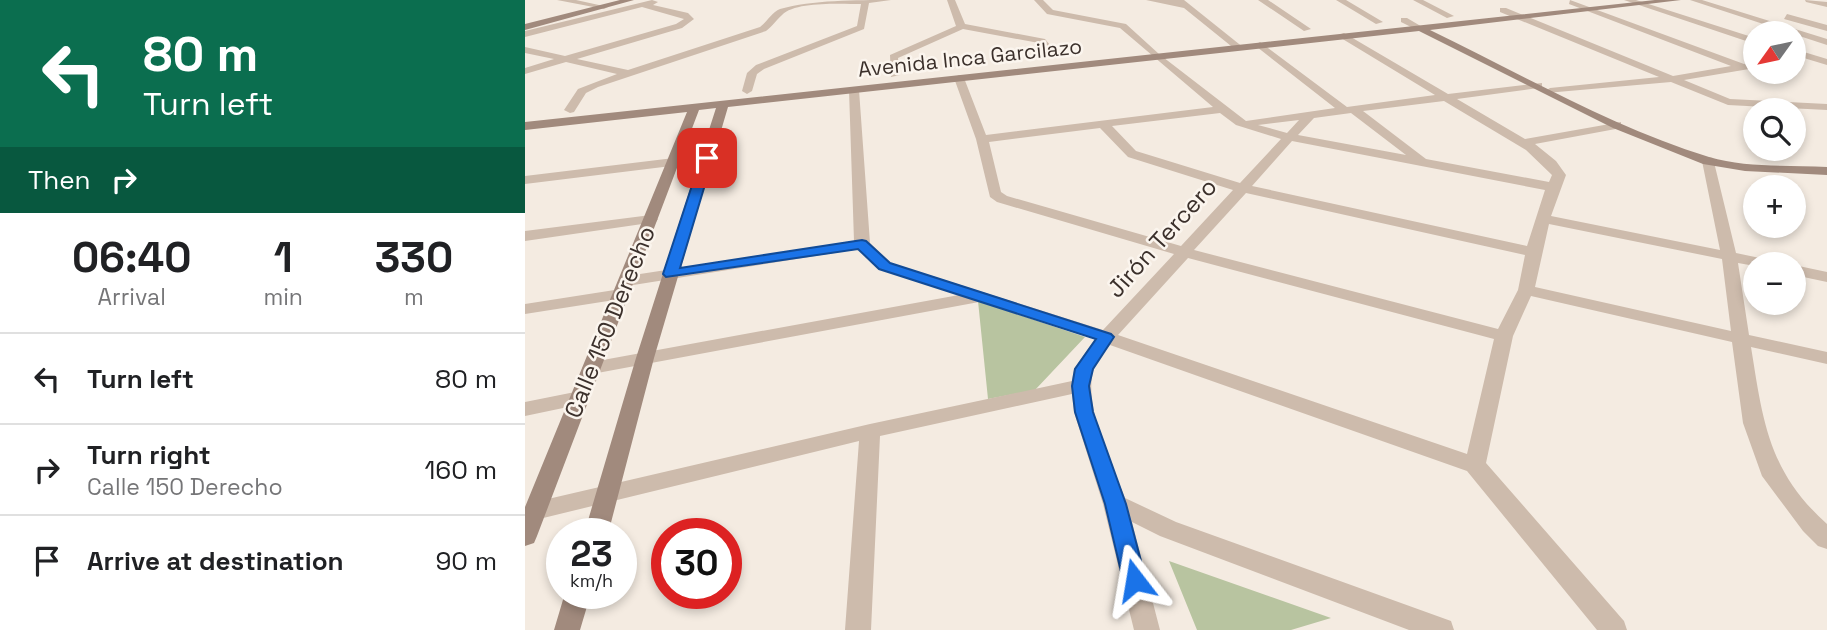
<!DOCTYPE html>
<html lang="en">
<head>
<meta charset="utf-8">
<style>
  body { margin:0; font-family:"Space Grotesk",sans-serif; background:#f2f2f2; color:#202124; height:100vh; display:flex; flex-direction:column; font-size:26px; white-space:nowrap }
  * { box-sizing:border-box; margin:0 }
  p { font-size:23px; color:#757577 }
  .icon { flex:none; width:38px; height:38px; fill:none; stroke:currentColor; stroke-width:2; stroke-linecap:round; stroke-linejoin:round }
  .map { position:relative; flex:1; overflow:hidden }
  .panel { display:flex; flex-direction:column; background:#fff; width:525px }
  .panel>* { flex:none }
  .banner { background:#0b6e4f; color:#fff; overflow:hidden }
  .needle { width:46px; rotate:237deg }
  .buttons { position:absolute; left:1218px; top:21px; display:grid; gap:14px }
  .buttons a { display:grid; place-items:center; width:63px; height:63px; border-radius:50%; background:#fff; box-shadow:0 4px 10px #0003; font-size:35px }
  .speed { position:absolute; left:21px; top:518px; display:flex; gap:14px; font-size:35px; font-weight:700; text-align:center }
  .speed>* { display:grid; place-content:center; width:91px; height:91px; border-radius:50%; background:#fff; box-shadow:0 4px 10px #0003; line-height:1 }
  .speed small { font-size:18px; font-weight:400 }
  .speed .limit { border:10px solid #d22; background:#fff; color:#111 }
  .pin { position:absolute; display:grid; place-items:center; width:60px; height:60px; color:#fff; margin:-30px; border-radius:14px; box-shadow:0 4px 10px #0006 }
  .me { position:absolute; width:77px; margin:-38px; rotate:346deg; stroke-linejoin:round; filter:drop-shadow(0 0 5px #0008) }
  .turn { display:flex; align-items:center; gap:24px; height:147px; padding:0 28px; font-size:32px }
  .turn .icon { width:91px; height:91px; stroke-width:2.5 }
  .turn b { display:block; font-size:49px; line-height:60px }
  .then { display:flex; align-items:center; height:66px; padding:0 28px; background:#0003; gap:14px; font-size:26px }
  .eta { display:flex; justify-content:space-evenly; align-items:center; height:119px; text-align:center }
  .eta b { font-size:42px; font-weight:800; line-height:49px }
  ul { padding:0; list-style:none }
  li { display:flex; align-items:center; gap:21px; height:91px; padding:0 28px; border-top:2px solid #e0e0e0 }
  li div { flex:1 }
  li b { display:block; font-size:26px }
  li em { font-style:normal }
  main { display:flex; flex:1; min-height:0 }
  .map>svg:first-child { display:block }
</style>
</head>
<body>
<main>
<section class="panel">
<div class="banner">
<div class="turn"><svg class="icon" aria-label="left" viewBox="0 0 24 24"><path d="M17 20v-9H6M10 6l-5 5 5 5"/></svg><div><b>80 m</b>Turn left</div></div>
<div class="then">Then<svg class="icon" aria-label="right" viewBox="0 0 24 24"><path d="M7 20v-9h11M14 6l5 5-5 5"/></svg></div>
</div>
<div class="eta">
<div><b>06:40</b><p>Arrival</p></div>
<div><b>1</b><p>min</p></div>
<div><b>330</b><p>m</p></div>
</div>
<ul>
<li><svg class="icon" aria-label="left" viewBox="0 0 24 24"><path d="M17 20v-9H6M10 6l-5 5 5 5"/></svg><div><b>Turn left</b></div><em>80 m</em></li>
<li><svg class="icon" aria-label="right" viewBox="0 0 24 24"><path d="M7 20v-9h11M14 6l5 5-5 5"/></svg><div><b>Turn right</b><p>Calle 150 Derecho</p></div><em>160 m</em></li>
<li><svg class="icon" aria-label="arrive" viewBox="0 0 24 24"><path d="M6 21V4h12l-3 4 3 4H6"/></svg><div><b>Arrive at destination</b></div><em>90 m</em></li>
</ul>
</section>
<div class="map">
<svg width="1302" height="630" viewBox="0 0 1302 630">
  <rect width="100%" height="100%" fill="#f4ebe1"/>
  <path fill="#b8c4a0" d="M453,301L560,337L510,390L463,399Z
    M644,561L806,618L766,630H672Z"/>
  <g fill="none" stroke-linecap="round" stroke-linejoin="round">
    <path fill="#cdbbac" fill-rule="evenodd" d="M32,0H51L83,7L79,9Z
      M127,0L133,2L128,5L163,13L169,19L157,28L52,59L103,70L235,27C242,22 247,12 255,9C287,0 331,0 366,0L344,3L339,29L239,69L232,74L227,91L222,94L217,91L222,73L231,65L332,26L336,4C317,4 270,1 257,15C251,20 248,26 241,31L73,87L61,93L49,112L45,113L39,110L53,89L92,74L41,62L0,74V68L29,59L0,53V47L40,56L151,24L159,19L117,7L0,37V31Z
      M422,0H430L440,24L520,39L535,57L527,59L514,43L438,29L373,58L375,75L366,77L365,55L431,26Z
      M509,0H518L528,10L601,24L634,54L721,121L810,108L732,47L730,45L735,42L822,107L910,95L816,38V34L819,33L923,94L1017,83V87L1013,88L932,99L1000,139L1096,122V128L1010,144L1031,161L1041,175L1026,216L1195,250L1177,161L1183,157L1188,158L1211,253L1249,261L1251,264L1230,266L1213,263L1224,335L1302,352V364L1226,347C1238,421 1243,471 1302,524V549L1293,546L1278,531L1237,476L1218,423L1207,342L1006,296L988,336L961,463L1099,621L1102,630H1072L942,471L585,345C579,353 570,363 568,372C559,408 587,464 600,498L651,522L926,621L929,630H884L635,536L607,522L635,630H609L578,504L549,412L547,394L355,436L346,630H320L334,441L10,520L2,517L0,508L10,502L345,424L547,381L549,369L570,339L454,302L67,374L60,372L57,368L60,364L67,362L434,295L354,269L334,249L102,286L94,281L102,276L329,241L324,90L329,87L334,90L345,243L366,263L578,330L649,254L472,202L465,197L451,139L429,78L434,75L439,78L461,135L688,107L595,28L522,14ZM919,101L1001,150L1027,175L1024,182L901,159L838,111ZM695,113L711,125L756,139L715,183L611,151L587,126ZM826,113L881,155L773,135L789,118ZM774,120L762,133L733,125ZM575,128L603,157L708,190L656,246L482,196L476,192L464,142ZM767,141L1020,190L1002,246L727,186ZM721,193L1000,255L993,290L973,329L669,250ZM1024,224L1197,259L1206,331L1010,287ZM663,258L969,339L942,454L593,335Z
      M621,0H659L719,48L711,50L659,8Z
      M733,0H743L786,29L779,31Z
      M811,0H821L858,22L851,24Z
      M888,0H898L929,16L922,18Z
      M1045,0L1219,64L1230,62V68L1159,80L1205,99L1302,104V110L1203,105L1146,82L1021,93L1020,91L1025,88L1134,77L975,12V8H981L1148,76L1206,66L1044,4Z
      M1099,0H1111L1230,38V44Z
      M1165,0H1177L1302,39V45Z
      M1280,0L1302,2V7L1281,2Z
      M1262,14L1302,25V31L1259,19Z
      M876,18H882L899,28L892,30L876,22Z
      M1269,49L1302,59V65L1269,55Z
      M182,154L188,158L187,161L0,184V176Z
      M126,215L133,219L131,222L0,241V231Z
      M1269,265L1302,272V282L1269,275Z
      M96,289L104,294L102,298L0,314V304Z
      M55,391L62,393L65,398L62,403L0,416V402Z"/>
    <path fill="#a18a7d" fill-rule="evenodd" d="M95,0H109L0,30V24Z
      M1130,0H1156L905,30C996,74 1087,127 1184,157C1221,168 1264,165 1302,167V175L1220,171L1178,164L1088,128L894,31L203,107L129,358L83,534H59L111,358L191,108L174,110L12,536L9,543L0,546V507L162,112L0,130V122Z
      M40,593H66L55,630H29Z"/>
  </g>
  <path fill="#1a73e8" stroke="#114b97" stroke-width="2" d="M182,154L188,158L155,268L337,240L341,241L365,263L586,334L589,337L568,369L564,386L568,412L601,504L621,580L618,587L610,589L601,587L598,580L580,504L550,412L547,386L550,369L571,339L354,269L333,249L141,277L138,274L176,158Z"/>
  <g text-anchor="middle" stroke-width="5" stroke-linejoin="round" paint-order="stroke">
    <g font-size="21" fill="#3b302b" stroke="#fbf5ee">
      <text transform="translate(445 58) rotate(-6)" y="7">Avenida Inca Garcilazo</text>
    </g>
    <g font-size="24" fill="#3b302b" stroke="#fbf5ee">
      <text transform="translate(637 238) rotate(-48)" y="8">Jirón Tercero</text>
      <text transform="translate(85 322) rotate(-68)" y="8">Calle 150 Derecho</text>
    </g>
  </g>
</svg>
<div class="buttons">
<a><svg class="needle" viewBox="-14 -14 28 28"><path d="M0-13l5 13h-10z" fill="#e53935"/><path d="M0 13l5-13h-10z" fill="#757577"/></svg></a>
<a><svg class="icon" aria-label="search" viewBox="0 0 24 24"><circle cx="10" cy="10" r="6"/><path d="M15 15l6 6"/></svg></a>
<a>+</a>
<a>−</a>
</div>
<div class="speed"><div>23<small>km/h</small></div><div class="limit">30</div></div>
<div class="pin" style="left:182px;top:158px;background:#d93025"><svg class="icon" aria-label="arrive" viewBox="0 0 24 24"><path d="M6 21V4h12l-3 4 3 4H6"/></svg></div>
<svg class="me" style="left:610px;top:580px" viewBox="-20 -20 40 40"><path d="M0-17L14 15 0 8-14 15z" fill="#1a73e8" stroke="#fff" stroke-width="4"/></svg>
</div>
</main>
</body>
</html>
